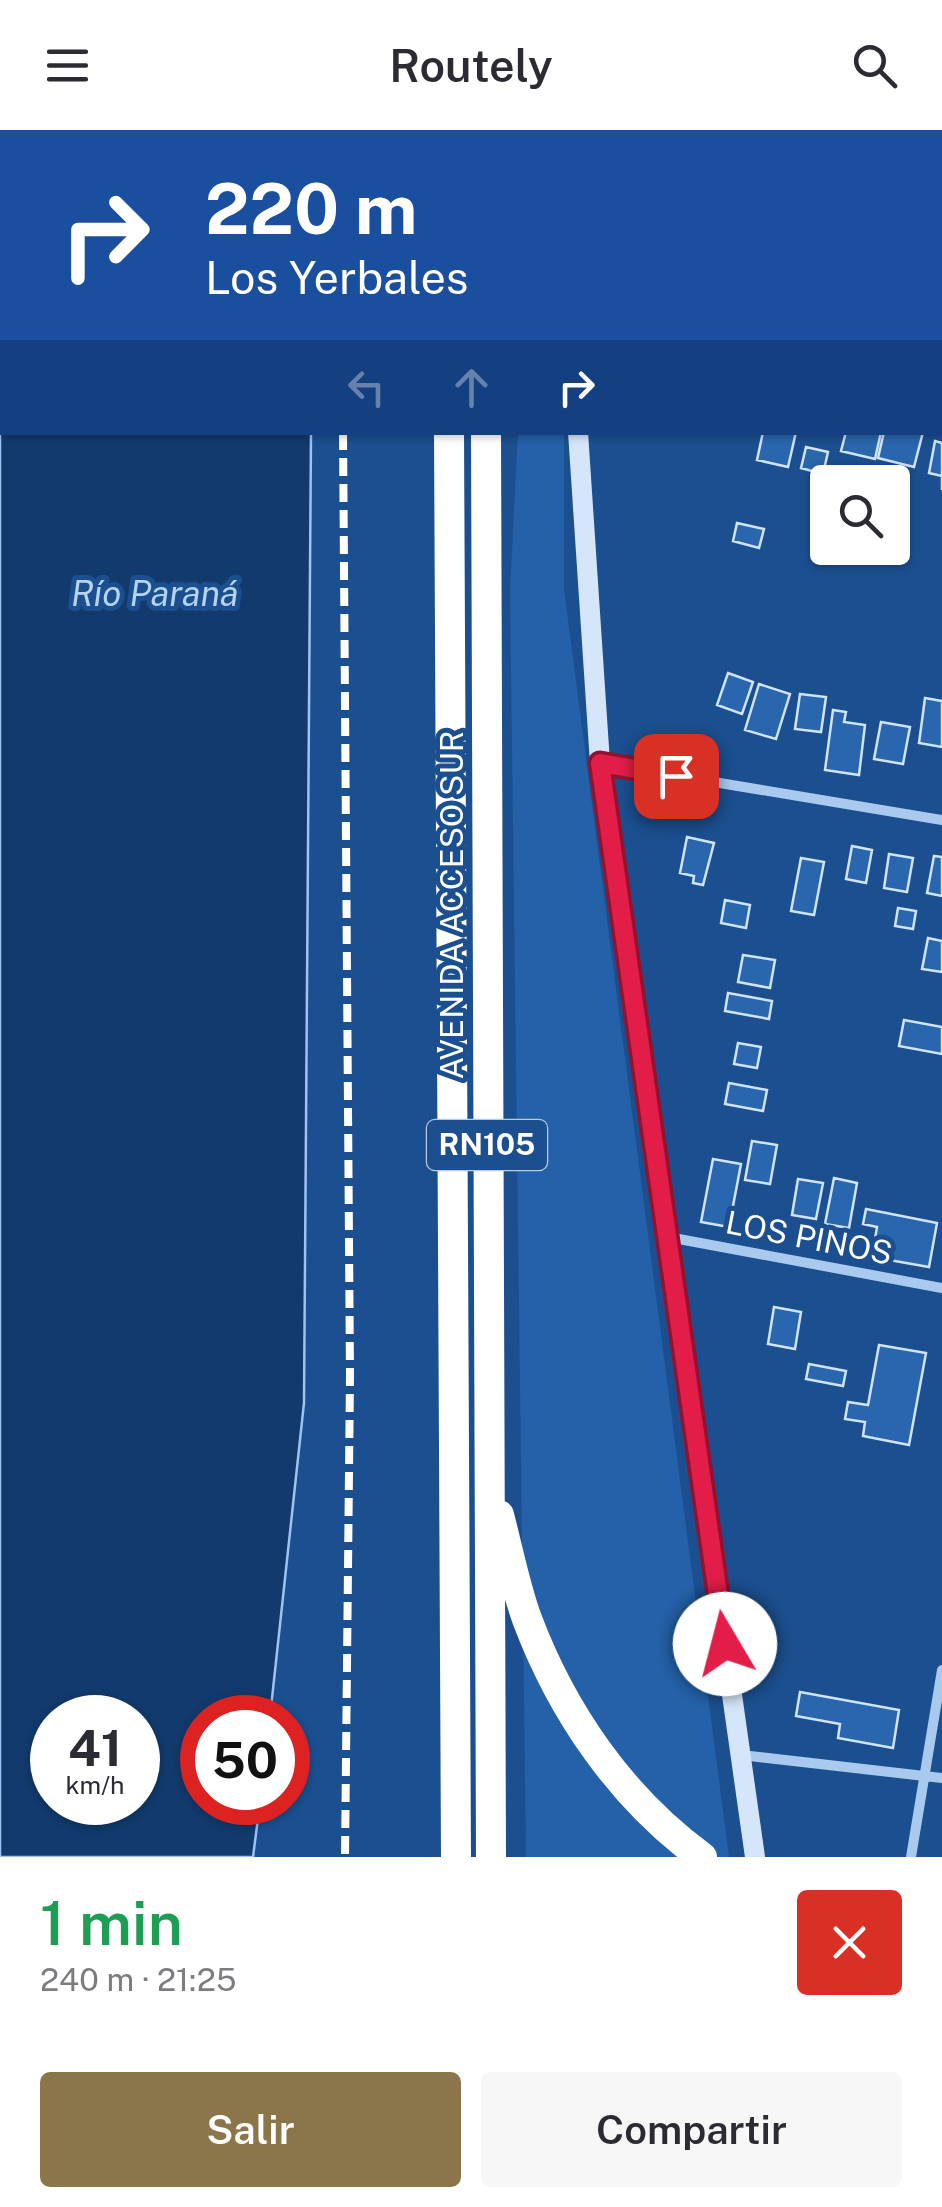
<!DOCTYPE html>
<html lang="es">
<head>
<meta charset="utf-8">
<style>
  body { margin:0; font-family:"Public Sans",sans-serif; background:#f7f7f7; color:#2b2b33; height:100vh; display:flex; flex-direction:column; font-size:38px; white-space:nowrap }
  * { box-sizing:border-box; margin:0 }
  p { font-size:32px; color:#7c7c81 }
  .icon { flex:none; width:55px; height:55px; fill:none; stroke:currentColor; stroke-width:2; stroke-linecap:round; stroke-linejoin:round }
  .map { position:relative; height:1727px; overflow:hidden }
  .panel { display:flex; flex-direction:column; background:#fff; flex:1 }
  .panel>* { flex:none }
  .hud { position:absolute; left:0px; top:0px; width:942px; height:305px; box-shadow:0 2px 8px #0004; background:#1a4fa0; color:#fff; overflow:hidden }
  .controls { position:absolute; left:810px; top:335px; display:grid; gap:20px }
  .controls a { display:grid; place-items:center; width:100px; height:100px; border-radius:10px; background:#fff; box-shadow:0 2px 8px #0004; font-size:50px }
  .speed { position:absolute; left:30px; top:1565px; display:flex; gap:20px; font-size:50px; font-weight:700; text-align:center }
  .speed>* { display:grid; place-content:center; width:130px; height:130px; border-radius:50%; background:#fff; box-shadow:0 2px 8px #0004; line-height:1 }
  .speed small { font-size:25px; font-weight:400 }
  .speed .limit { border:15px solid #d22; background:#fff; color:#111 }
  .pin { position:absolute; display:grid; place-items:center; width:85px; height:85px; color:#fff; margin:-42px; border-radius:20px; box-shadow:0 5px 15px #0006 }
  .me { position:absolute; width:110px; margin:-55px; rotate:352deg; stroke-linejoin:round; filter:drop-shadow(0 0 8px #0008) }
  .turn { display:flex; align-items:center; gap:35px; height:210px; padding:0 40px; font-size:45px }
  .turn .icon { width:130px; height:130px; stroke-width:2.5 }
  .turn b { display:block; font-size:70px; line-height:85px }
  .lanes { display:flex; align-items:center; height:95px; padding:0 40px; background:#0003; justify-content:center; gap:50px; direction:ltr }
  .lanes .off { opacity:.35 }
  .round { display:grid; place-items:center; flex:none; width:105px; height:105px; border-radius:10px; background:#f7f7f7 }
  .head { display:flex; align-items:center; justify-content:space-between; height:170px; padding:0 40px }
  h1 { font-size:60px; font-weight:600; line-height:75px; color:#1e9e55 }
  .button { display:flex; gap:20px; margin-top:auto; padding:20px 40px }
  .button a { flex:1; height:115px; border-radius:10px; background:#8a764a; color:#fff; font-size:40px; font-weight:600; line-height:115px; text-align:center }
  .button a+a { background:#f7f7f7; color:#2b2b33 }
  header { display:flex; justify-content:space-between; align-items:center; height:130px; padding:0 40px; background:#fff; font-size:45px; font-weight:600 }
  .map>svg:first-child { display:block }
</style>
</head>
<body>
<header><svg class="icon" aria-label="menu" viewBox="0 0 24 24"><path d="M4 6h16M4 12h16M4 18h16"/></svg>Routely<svg class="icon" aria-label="search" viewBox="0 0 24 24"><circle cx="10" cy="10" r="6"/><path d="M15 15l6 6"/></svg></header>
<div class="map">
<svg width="942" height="1727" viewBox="0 0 942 1727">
  <rect width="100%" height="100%" fill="#1b4f8f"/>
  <path fill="#2461a8" d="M564,302V459L729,1727H526L510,459L518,303Z"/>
  <path fill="#123a6d" stroke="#9cc4f0" stroke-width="2.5" fill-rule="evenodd" d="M0,0H313L2,2V302L311,303L304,1273L270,1587L202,1588V1672L260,1673L253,1727H0ZM52,1588H138V1672H52Z"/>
  <path fill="#2a66ad" stroke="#cfe3fa" stroke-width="2.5" d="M763,302H796L788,337L757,330Z
    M846,302H881L875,329L841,321Z
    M884,302H923L914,337L878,328Z
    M935,311L942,313V360V346L929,343Z
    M806,317L828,322L823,344L801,338Z
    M737,393L764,399L759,418L733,411Z
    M728,543L753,552L742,584L717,575Z
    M759,554L790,564L776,609L745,600Z
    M800,564L826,567L821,602L795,599Z
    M925,568L942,571V617L919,613Z
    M833,580L846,582L844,592L865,595L859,645L825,640Z
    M881,592L910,597L903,634L874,629Z
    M687,707L714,713L703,755L693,753L694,746L680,743Z
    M852,716L872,720L866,753L846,749Z
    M889,724L913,728L907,762L884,758Z
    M934,726L942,727V766L927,763Z
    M801,728L824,732L814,785L791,781Z
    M725,770L750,775L746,798L721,793Z
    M898,778L916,781L913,799L895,796Z
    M928,808L942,811V842L922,839Z
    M743,825L775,830L770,858L738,852Z
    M728,863L772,871L769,889L725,881Z
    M904,890L942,897V924L899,916Z
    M738,913L761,917L757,938L734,934Z
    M729,953L767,960L763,981L725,974Z
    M752,1011L777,1015L770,1054L745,1050Z
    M713,1029L741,1034L729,1097L701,1092Z
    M834,1048L857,1053L849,1098L825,1094Z
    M798,1049L823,1053L816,1089L792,1085Z
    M866,1079L937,1093L929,1137L872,1127L877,1097L863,1094Z
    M774,1177L801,1182L795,1219L768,1214Z
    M879,1215L926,1223L909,1315L863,1306L865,1292L845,1289L848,1272L868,1275Z
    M809,1234L846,1241L843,1256L806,1249Z
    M800,1562L899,1580L893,1618L838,1608L840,1594L796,1586Z"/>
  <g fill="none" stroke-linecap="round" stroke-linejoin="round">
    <path stroke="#a9c9ee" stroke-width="10" d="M735,2L736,0
      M940,233L942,234
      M600,633L942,690
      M668,1107L942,1158
      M741,1625L942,1648
      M911,1727L942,1540"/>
    <path stroke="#d6e6fa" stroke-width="20" d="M566,0V2
      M578,302L600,633L755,1727"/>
    <path stroke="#fff" stroke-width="30" d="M447,0V2
      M486,0V2
      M449,302L456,1727
      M486,302L491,1727
      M499,1385C508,1419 515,1456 527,1489C562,1582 621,1668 702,1727"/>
    <path stroke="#fff" stroke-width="8" stroke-dasharray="18 8" stroke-linecap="butt" d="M340,0V2
      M343,302L350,1246L345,1727"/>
  </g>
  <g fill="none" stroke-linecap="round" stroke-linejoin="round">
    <defs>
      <path id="route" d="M676,646L600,633L725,1514"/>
    </defs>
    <use href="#route" stroke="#92132f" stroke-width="25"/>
    <use href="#route" stroke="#e11d48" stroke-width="18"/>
  </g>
  <g text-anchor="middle" stroke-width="10" stroke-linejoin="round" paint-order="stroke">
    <rect fill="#1b4f8f" stroke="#bbcadd" stroke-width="2.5" x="427" y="990" width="120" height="50" rx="8"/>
    <g font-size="30" font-weight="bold" fill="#fff">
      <text x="487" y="1025">RN105</text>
    </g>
    <g font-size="32" fill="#fff" stroke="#1b4f8f">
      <text transform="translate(452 775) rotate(-90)" y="11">AVENIDA ACCESO SUR</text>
      <text transform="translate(809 1108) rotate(11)" y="11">LOS PINOS</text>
    </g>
    <g font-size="35" font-style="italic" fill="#b5d3f5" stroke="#1b4f8f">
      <text x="155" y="476">Río Paraná</text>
    </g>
  </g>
</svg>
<div class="controls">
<a><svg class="icon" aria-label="search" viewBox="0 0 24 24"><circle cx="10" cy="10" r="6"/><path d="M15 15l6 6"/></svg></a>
</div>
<div class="speed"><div>41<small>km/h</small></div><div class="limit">50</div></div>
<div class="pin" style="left:676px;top:646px;background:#d93025"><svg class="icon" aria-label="arrive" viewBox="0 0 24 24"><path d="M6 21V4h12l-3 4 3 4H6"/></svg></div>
<svg class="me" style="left:725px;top:1514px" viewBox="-20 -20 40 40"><circle r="19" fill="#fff"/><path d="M0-13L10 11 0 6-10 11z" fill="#e11d48"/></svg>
<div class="hud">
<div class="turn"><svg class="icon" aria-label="right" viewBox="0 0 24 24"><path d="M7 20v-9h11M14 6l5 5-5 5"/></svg><div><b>220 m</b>Los Yerbales</div></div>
<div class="lanes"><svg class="icon off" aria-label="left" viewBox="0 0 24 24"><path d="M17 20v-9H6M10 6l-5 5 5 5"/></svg><svg class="icon off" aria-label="ahead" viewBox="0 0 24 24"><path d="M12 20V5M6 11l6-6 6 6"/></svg><svg class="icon" aria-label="right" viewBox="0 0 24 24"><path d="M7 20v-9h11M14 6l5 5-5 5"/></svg></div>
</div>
</div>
<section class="panel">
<div class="head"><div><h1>1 min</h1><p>240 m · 21:25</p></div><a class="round" style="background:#d93025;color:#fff"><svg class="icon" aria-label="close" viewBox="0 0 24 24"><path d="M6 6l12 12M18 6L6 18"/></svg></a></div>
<div class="button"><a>Salir</a><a>Compartir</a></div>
</section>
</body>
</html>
